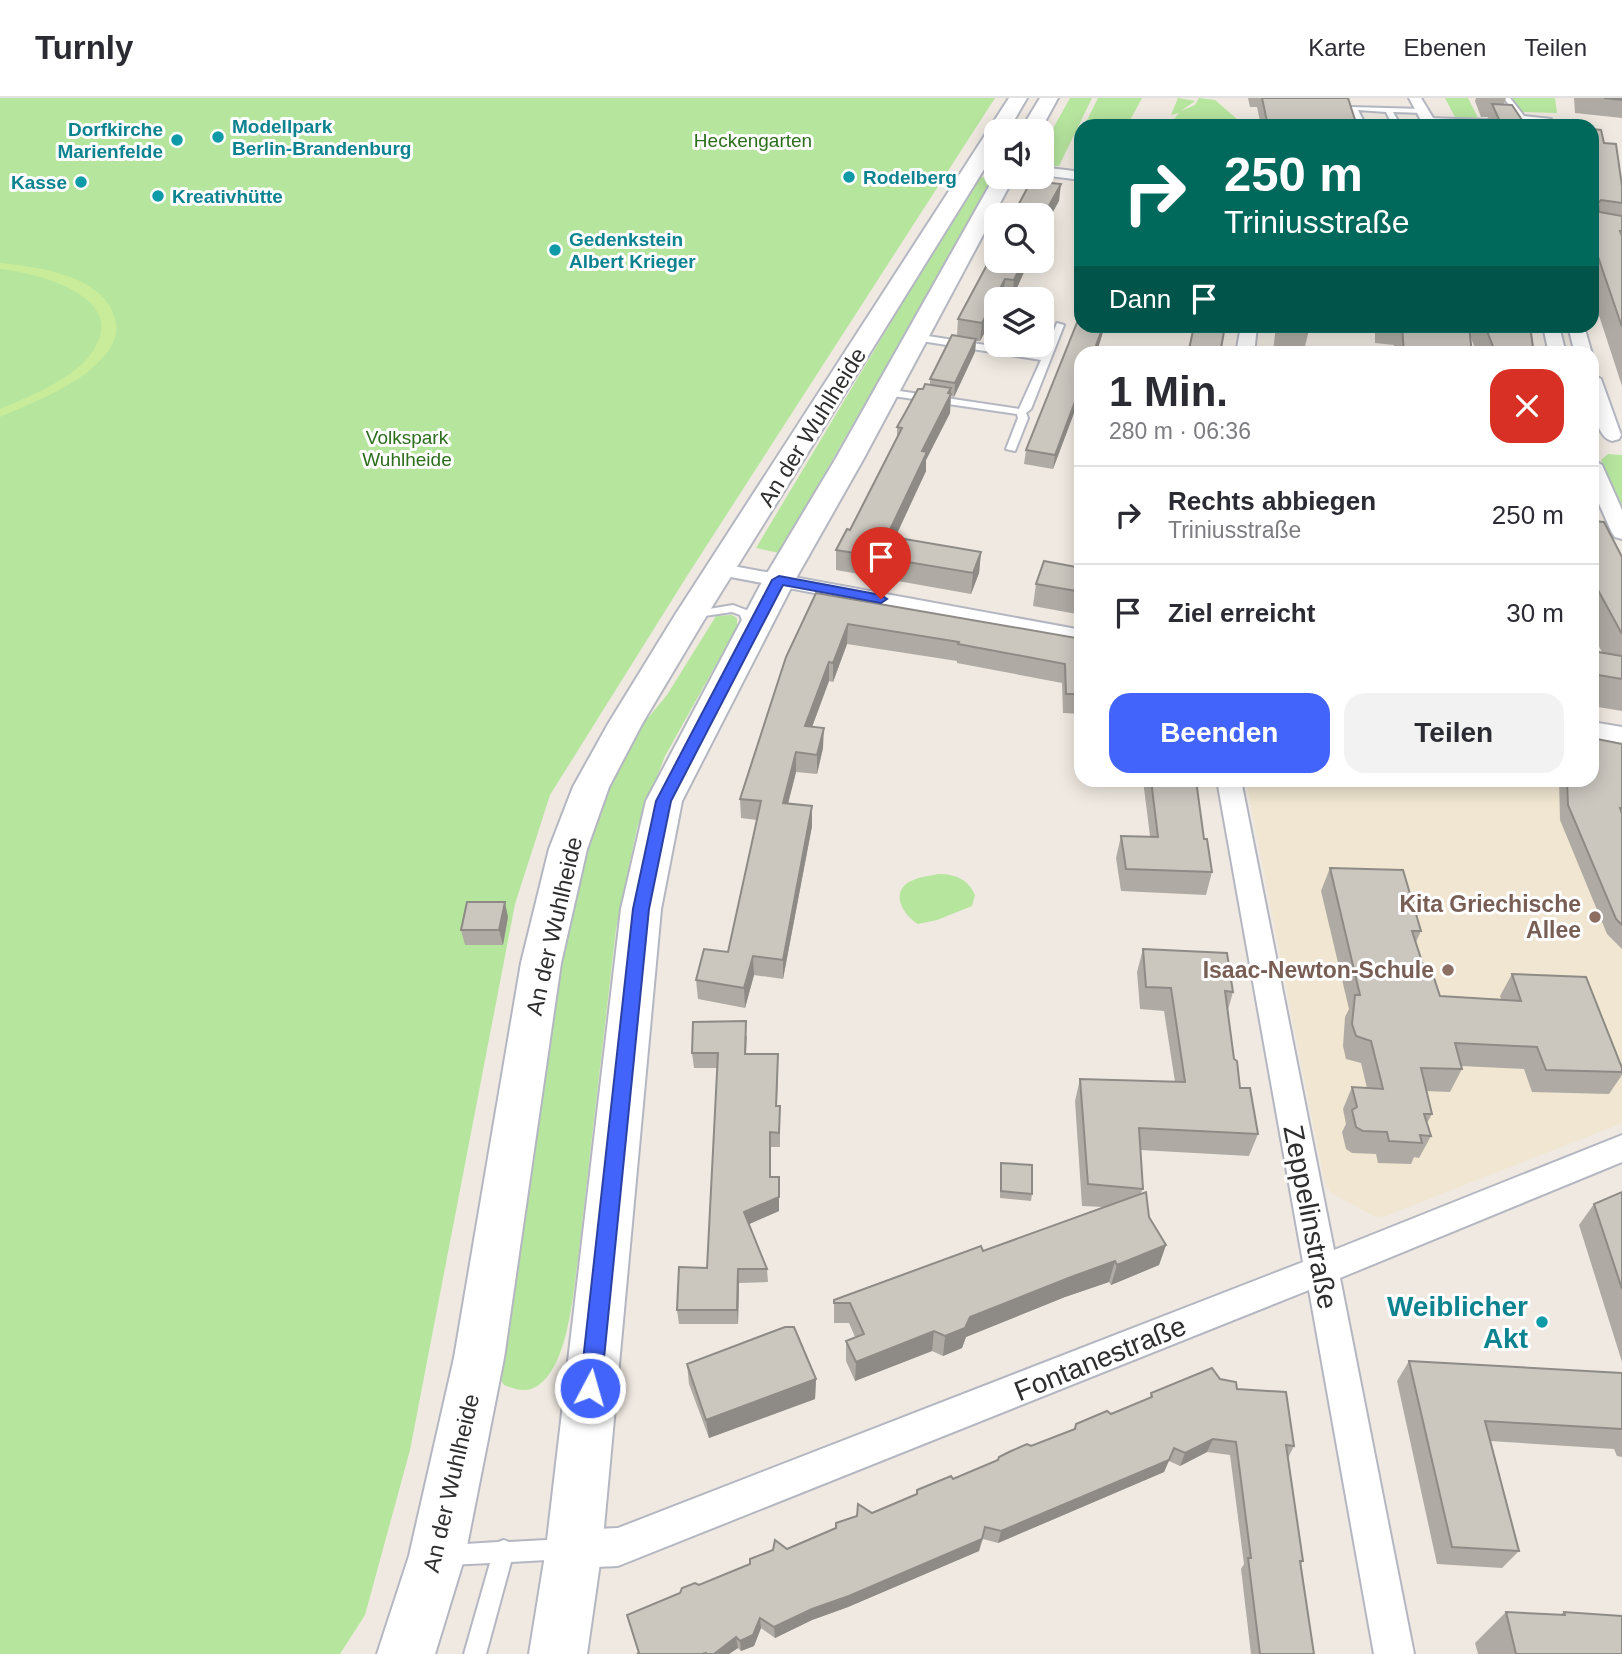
<!DOCTYPE html>
<html lang="de">
<head>
<meta charset="utf-8">
<style>
  body { margin:0; font-family:Helvetica,sans-serif; background:#f2f2f3; color:#2b2b33; height:100vh; display:flex; flex-direction:column; font-size:26px; white-space:nowrap }
  * { box-sizing:border-box; margin:0 }
  p { font-size:23px; color:#7c7c81 }
  .icon { flex:none; width:38px; height:38px; fill:none; stroke:currentColor; stroke-width:2; stroke-linecap:round; stroke-linejoin:round }
  .map { position:relative; flex:1; overflow:hidden }
  .details { position:absolute; left:1074px; top:248px; width:525px; height:441px; display:flex; flex-direction:column; background:#fff; border-radius:21px; box-shadow:0 4px 18px #0003 }
  .details>* { flex:none }
  .banner { position:absolute; left:1074px; top:21px; width:525px; height:214px; border-radius:21px; box-shadow:0 4px 18px #0003; background:#00695c; color:#fff; overflow:hidden }
  .buttons { position:absolute; left:984px; top:21px; display:grid; gap:14px }
  .buttons a { display:grid; place-items:center; width:70px; height:70px; border-radius:14px; background:#fff; box-shadow:0 4px 18px #0003; font-size:35px }
  .pin { position:absolute; display:grid; place-items:center; width:60px; height:60px; color:#fff; margin:-72px -30px; border-radius:50% 50% 50% 0; rotate:-45deg; box-shadow:0 0 7px #0007 }
  .pin .icon { rotate:45deg }
  .me { position:absolute; width:77px; margin:-38px; rotate:6deg; stroke-linejoin:round; filter:drop-shadow(0 0 5px #0008) }
  .turn { display:flex; align-items:center; gap:24px; height:147px; padding:0 35px; font-size:32px }
  .turn .icon { width:91px; height:91px; stroke-width:2.5 }
  .turn b { display:block; font-size:49px; line-height:60px }
  .then { display:flex; align-items:center; height:66px; padding:0 35px; background:#0003; gap:14px; font-size:26px }
  .round { display:grid; place-items:center; flex:none; width:74px; height:74px; border-radius:21px; background:#f2f2f3 }
  .head { display:flex; align-items:center; justify-content:space-between; height:119px; padding:0 35px }
  h1 { font-size:42px; font-weight:700; line-height:52px }
  .primary-button { display:flex; gap:14px; margin-top:auto; padding:14px 35px }
  .primary-button a { flex:1; height:80px; border-radius:21px; background:#4264fb; color:#fff; font-size:28px; font-weight:700; line-height:80px; text-align:center }
  .primary-button a+a { background:#f2f2f3; color:#2b2b33 }
  ul { padding:0; list-style:none }
  li { display:flex; align-items:center; gap:21px; height:98px; padding:0 35px; border-top:2px solid #e1e1e2 }
  li div { flex:1 }
  li b { display:block; font-size:26px }
  li em { font-style:normal }
  header { display:flex; align-items:center; gap:42px; box-sizing:border-box; height:98px; padding:0 35px; background:#fff; border-bottom:2px solid #e1e1e2 }
  header strong { font-size:33px }
  nav { display:flex; gap:38px; margin-inline-start:auto; font-size:24px }
  .map>svg:first-child { display:block }
</style>
</head>
<body>
<header>
<strong>Turnly</strong>
<nav><a>Karte</a><a>Ebenen</a><a>Teilen</a></nav>
</header>
<div class="map">
<svg width="1622" height="1556" viewBox="0 0 1622 1556">
  <rect width="100%" height="100%" fill="#efe9e1"/>
  <path fill="#f0e6d1" d="M1622,647V1025L1383,1119L1374,1118L1331,1095L1325,1086L1246,683L1592,682Z"/>
  <path fill="#b6e59e" d="M0,0H995L687,478L550,697L515,806L410,1352L365,1517L340,1556H0Z
    M1070,0H1092L1059,68L1041,67V52Z
    M1098,0H1142L1127,28H1084Z
    M1178,0L1195,3L1181,13L1195,7L1199,0L1215,2L1245,28L1174,21L1179,15L1171,17Z
    M1445,0H1468L1479,22L1456,21Z
    M1511,0H1555L1557,15L1520,14Z
    M978,79L994,80L779,455L756,450Z
    M1608,356L1622,357V413L1601,362Z
    M732,517L737,520V529L665,658L637,730L616,831L578,1161C573,1195 568,1278 531,1291C522,1294 512,1290 504,1287L499,1279L536,983L581,748L629,643L667,597L716,518Z
    M938,776C955,776 968,781 975,797L972,808L937,822L918,826C903,817 889,794 911,783C919,779 929,778 938,776Z"/>
  <path fill="#c9ec9a" d="M0,165C39,169 110,178 116,226C118,235 113,247 107,255C82,287 35,303 0,319V311C30,298 70,283 91,256C133,200 39,175 0,171Z"/>
  <g fill="none" stroke-linecap="round" stroke-linejoin="round">
    <defs>
      <path id="service" d="M1504,0H1510L1524,18L1551,21L1547,23L1527,22L1529,25L1525,27L1427,24L1423,22L1427,20L1520,23Z
        M1351,9L1422,11L1425,13L1422,15L1393,14L1401,28H1393L1386,14L1358,12L1366,28H1358Z
        M1057,225L1064,227L1031,311L1026,315L1028,320L1015,353L1006,351L1018,320L1017,316L886,297L881,294L886,291L1019,311L1041,262L915,242L910,239L915,236L1044,256Z
        M733,507L749,513L757,532L755,535H747L740,517L732,514L691,520L685,517L691,514Z
        M565,1441L572,1444L575,1451L572,1458L565,1461L511,1464L486,1556H464L490,1465L449,1467L442,1464L439,1457L442,1450L449,1447L498,1444L504,1442L509,1444Z"/>
      <path id="minor" d="M1409,0H1421L1438,28H1424Z
        M979,61L996,63V71L974,68L972,65Z
        M1041,69L1082,74V82L1041,77Z
        M1241,228H1257L1254,256H1236Z
        M1543,228H1559L1566,256H1549Z
        M1568,228H1584L1592,256H1575Z
        M1592,276L1601,281L1621,337L1619,341L1612,343C1592,338 1592,293 1592,276Z
        M1592,361L1602,367L1622,412V441L1615,439L1612,435L1592,390Z
        M722,466L1082,532V546L715,476L712,472L715,468Z
        M1592,624L1622,629V645L1592,640Z
        M1217,682H1241L1334,1152L1622,1037V1064L1340,1180L1414,1556H1374L1309,1192L618,1468L574,1470L561,1464L555,1451L561,1438L574,1432L618,1430L1303,1164Z"/>
      <path id="secondary" d="M1009,0H1027L1008,33H996V52L707,517L642,626L609,689L587,751L561,865L504,1260L465,1458L435,1556H377L409,1458L454,1260L521,865L549,751L573,689L608,626L675,517Z
        M1040,0H1058L1040,33H1020Z
        M996,76V79H1014L864,360L795,482L682,703L661,811L602,1451L587,1556H529L546,1451L621,811L646,703L763,482L836,360Z"/>
    </defs>
    <use href="#service" stroke="#b4b7c1" stroke-width="4"/>
    <use href="#minor" stroke="#b4b7c1" stroke-width="4"/>
    <use href="#secondary" stroke="#b4b7c1" stroke-width="4"/>
    <use href="#service" fill="#fff" fill-rule="evenodd"/>
    <use href="#minor" fill="#fff" fill-rule="evenodd"/>
    <use href="#secondary" fill="#fff" fill-rule="evenodd"/>
  </g>
  <path fill="#afaba4" d="M1248,0H1348L1357,28H1261L1257,9H1250Z
    M1476,0H1506L1504,6L1526,28H1485L1488,19H1481L1475,3Z
    M1574,0H1622V20L1575,15Z
    M1592,31L1604,45L1622,88V288L1592,196Z
    M996,150L1029,163L1012,201L1003,200L996,201V214L980,243H976L975,254L954,299L951,298L950,315L926,362V373L895,440L981,454L979,475L971,496L836,472V452L850,432L897,340V329L923,291L930,287V281L957,237L958,221Z
    M1082,212V228H1105L1096,256H1082V307H1077L1053,371L1024,366L1026,352Z
    M1276,228H1310L1303,256H1291L1273,253Z
    M1375,228H1530L1534,256H1477L1470,237L1472,256H1394V247L1375,245Z
    M1592,423L1622,459V613L1592,608V553L1602,554L1592,535Z
    M1082,470V517L1033,508L1036,486Z
    M816,495L1082,541V616L1063,615L1062,585L957,565V563L847,546L833,584L829,583L812,629L823,650L817,676L796,674L788,706L812,728L783,881L754,877L745,910L698,901L696,882L728,854L757,722L741,720L740,701Z
    M1622,646V851L1607,836L1560,722L1559,682H1592Z
    M1143,682H1196L1204,741L1212,774L1206,797L1121,793L1116,760L1121,738H1150Z
    M1347,682H1422L1421,686Z
    M1330,770L1421,833L1416,844L1426,876L1440,898L1501,901L1500,898L1512,876L1622,970V977L1609,996L1532,994L1524,971L1461,968L1462,971L1450,994L1426,993L1432,1016L1427,1025L1431,1038L1419,1060L1414,1059L1411,1066L1378,1065L1376,1056L1352,1055L1346,1051L1342,1034L1346,1026L1343,1011L1352,989L1367,990L1361,965L1346,961L1343,948L1345,919L1349,911L1321,793Z
    M508,819L503,847H465L461,832Z
    M1143,851L1233,894L1228,912L1234,961L1240,990L1258,1036L1249,1058L1140,1052L1143,1091L1141,1095L1149,1119L1166,1147L1159,1167L1111,1187L1109,1184L1065,1199L966,1239L962,1250L943,1258L932,1253L855,1283L846,1263V1243L855,1239L849,1225H834V1202L983,1153L1103,1109L1082,1108L1075,1003L1080,981L1175,984L1164,913L1140,911L1137,874Z
    M747,938L746,956L778,971L777,1008H780V1049H771L770,1079L779,1113L749,1126L767,1171L768,1184L739,1185L738,1226H679L677,1212L707,1170L717,970H694L692,955Z
    M1001,1065L1032,1096L1031,1103L1000,1100V1072Z
    M1622,1094V1264L1579,1127L1594,1106Z
    M1409,1263L1622,1275V1359L1617,1358L1614,1351L1490,1343L1519,1453L1502,1470L1437,1466L1397,1283Z
    M687,1266L816,1281L815,1301L709,1340L689,1286Z
    M1220,1281L1237,1291L1294,1348L1288,1360L1303,1463L1300,1467L1314,1556H1251L1241,1471L1244,1466L1230,1357L1207,1354L1180,1368L1169,1363L1164,1374L998,1445L983,1441L979,1453L848,1509L812,1522L775,1540L761,1530L754,1548L741,1553L738,1550L729,1556H637L680,1495L917,1396V1392L953,1381L1074,1331L1076,1326L1111,1316L1150,1300L1151,1295Z
    M1506,1514L1560,1517L1564,1514L1622,1556H1478L1475,1545Z"/>
  <path fill="#8e8b86" d="M1061,86L1059,103L1041,136V122Z
    M1023,163H1029L1012,201L1014,182Z
    M1005,181L1003,200L1002,201H996V214L980,243L982,225Z
    M1103,228H1105L1096,256H1093Z
    M976,241L975,254L954,299L955,285Z
    M951,290L950,315L926,362V373L886,459L887,438L922,353Z
    M1079,293L1077,307L1053,371L1055,357Z
    M981,454L979,475L971,496L973,475Z
    M848,526L847,546L833,584V565Z
    M829,564V583L805,648V628Z
    M824,630L823,650L817,676V657Z
    M796,654V674L783,725V705Z
    M812,708V728L783,881V862Z
    M505,804L508,819L503,847L499,832Z
    M753,858L754,877L745,910L744,890Z
    M778,956V971L776,1023V1008Z
    M779,1079V1113L745,1128L744,1114Z
    M1166,1147L1159,1167L1111,1187L1117,1167Z
    M1115,1163L1109,1184L1065,1199L966,1239L962,1250L943,1258L945,1238L970,1219L1071,1179Z
    M738,1171L739,1185L738,1226L737,1212Z
    M934,1233L932,1253L855,1283L856,1264Z
    M816,1281L815,1301L709,1340L706,1322Z
    M1213,1341L1207,1354L1180,1368L1185,1355Z
    M1169,1362L1164,1374L998,1445L1001,1433Z
    M985,1429L979,1453L848,1509L812,1522L775,1540L774,1529Z
    M760,1520L761,1530L754,1548L741,1553L740,1543Z
    M736,1539L738,1550L729,1556H714Z"/>
  <path fill="#cbc7bf" stroke="#8e8b86" stroke-width="2" d="M1262,0H1348L1357,28H1268Z
    M1604,0H1622V2Z
    M1492,6L1512,7L1526,28H1502Z
    M1592,31L1601,32L1604,45L1616,46L1622,88V105L1601,102L1598,105L1599,114L1622,118V133H1620L1622,138V229L1592,141Z
    M1031,83L1061,86L1041,122V117H1013Z
    M996,150V163H1023L1014,182L1005,181L982,225L958,221Z
    M1082,212V228H1103L1093,256H1082V293H1079L1055,357L1026,352Z
    M1194,228H1225L1220,256H1188Z
    M1287,228H1310L1309,230Z
    M1402,228H1469L1472,256H1404Z
    M1485,228H1530L1534,256H1496Z
    M952,237L976,241L955,285L930,281Z
    M925,286L951,290L948,295L951,296L922,353L927,354L887,438L981,454L973,475L836,452L847,431L850,432L902,330L897,329L905,315L918,291H923Z
    M1592,423L1604,424L1622,459V536L1592,481V478H1595L1592,473Z
    M1044,463L1082,470V494L1036,486Z
    M816,495L1082,541V596H1066L1065,566L958,546L959,544L848,526L833,565L829,564L805,628L824,630L817,657L796,654L783,705L812,708L783,862L753,858L744,890L696,882L704,851L728,854L761,703L740,701L786,559Z
    M1592,553L1622,558V581L1592,576Z
    M1592,640L1622,646V710H1620L1622,716V827L1616,821L1568,707L1567,682H1592Z
    M1151,682H1196L1204,741H1207L1212,774L1126,771L1121,738L1158,739Z
    M1330,770L1403,772L1421,833H1412L1426,876L1434,880L1440,898L1521,903L1512,876L1586,879L1622,970V974L1546,972L1537,949L1455,945L1462,971L1421,970L1432,1016H1424L1431,1038L1420,1037L1422,1045L1389,1043L1387,1034L1363,1033L1356,1029L1352,1012L1357,1009L1352,989L1383,991L1371,943L1356,938L1352,926L1355,897H1360Z
    M467,804H505L499,832H461Z
    M1143,851L1227,855L1233,894L1225,893L1234,961L1237,963L1240,990H1250L1258,1036L1139,1030L1143,1091L1088,1086L1080,981L1185,984L1171,890L1146,889Z
    M746,923L745,956H778L776,1008H780L779,1035L770,1034V1079H779V1099L744,1114L767,1171H738L737,1212H677L679,1169L707,1170L718,955H692L693,924Z
    M1001,1065L1032,1067V1096L1001,1093Z
    M1146,1094L1149,1119L1166,1147L1117,1167L1115,1163L1071,1179L970,1219L965,1230L945,1238L934,1233L856,1264L846,1243L864,1236L850,1205H834V1202L981,1148L983,1153Z
    M1622,1094V1191L1594,1106Z
    M785,1229H794L816,1281L706,1322L687,1266Z
    M1409,1263L1622,1275V1331L1485,1323L1519,1453L1452,1449Z
    M1212,1270L1220,1281L1236,1284L1237,1291L1286,1294L1294,1348L1286,1347L1303,1463H1300L1314,1556H1260L1248,1460H1251L1236,1344L1213,1341L1185,1355L1174,1350L1169,1362L1001,1433L985,1429L982,1441L849,1498L812,1511L774,1529L760,1520L753,1537L740,1543L736,1539L714,1556H706V1555L702,1556H637L639,1555L627,1517L680,1495L682,1490L695,1485L699,1487L750,1466V1461L773,1452L775,1442L787,1451L836,1430V1425L857,1418L858,1406L872,1415L917,1396V1392L951,1378L953,1381L998,1362L999,1359L1009,1354L1027,1346L1031,1348L1075,1331L1076,1326L1107,1313L1111,1316L1152,1299L1151,1295Z
    M1506,1514L1565,1517L1564,1514L1622,1518V1556H1516Z"/>
  <path fill="#4264fb" stroke="#2b41a3" stroke-width="2" d="M779,478L881,497L887,501L881,505L783,487L671,703L649,811L601,1290L598,1297L590,1300L583,1297L580,1290L633,811L656,703L772,482Z"/>
  <g fill="#0f9aa8" stroke="#fff" stroke-width="2.5">
    <circle cx="218" cy="39" r="7"/>
    <circle cx="177" cy="42" r="7"/>
    <circle cx="849" cy="79" r="7"/>
    <circle cx="81" cy="84" r="7"/>
    <circle cx="158" cy="98" r="7"/>
    <circle cx="555" cy="152" r="7"/>
    <circle cx="1542" cy="1224" r="7"/>
  </g>
  <g fill="#8d6e63" stroke="#fff" stroke-width="2.5">
    <circle cx="1595" cy="819" r="7"/>
    <circle cx="1448" cy="872" r="7"/>
  </g>
  <g text-anchor="middle" stroke-width="6" stroke-linejoin="round" paint-order="stroke">
    <g font-size="19" font-weight="bold" fill="#0d838f" stroke="#fff" text-anchor="start">
      <text x="232" y="35">Modellpark<tspan x="232" dy="22">Berlin-Brandenburg</tspan></text>
      <text x="163" y="38" text-anchor="end">Dorfkirche<tspan x="163" dy="22">Marienfelde</tspan></text>
      <text x="863" y="86">Rodelberg</text>
      <text x="67" y="91" text-anchor="end">Kasse</text>
      <text x="172" y="105">Kreativhütte</text>
      <text x="569" y="148">Gedenkstein<tspan x="569" dy="22">Albert Krieger</tspan></text>
    </g>
    <g font-size="19" fill="#2c6e1b" stroke="#fff">
      <text x="753" y="49">Heckengarten</text>
      <text x="407" y="346">Volkspark<tspan x="407" dy="22">Wuhlheide</tspan></text>
    </g>
    <g font-size="23" fill="#2e2e2e" stroke="#fff">
      <text transform="translate(812 329) rotate(-58)" y="8">An der Wuhlheide</text>
      <text transform="translate(554 828) rotate(-77)" y="8">An der Wuhlheide</text>
      <text transform="translate(451 1385) rotate(-77)" y="8">An der Wuhlheide</text>
    </g>
    <g font-size="23" font-weight="bold" fill="#785e54" stroke="#fff" text-anchor="end">
      <text x="1581" y="814">Kita Griechische<tspan x="1581" dy="26">Allee</tspan></text>
      <text x="1434" y="880">Isaac-Newton-Schule</text>
    </g>
    <g font-size="28" fill="#2e2e2e" stroke="#fff">
      <text transform="translate(1311 1119) rotate(79)" y="10">Zeppelinstraße</text>
      <text transform="translate(1100 1260) rotate(-22)" y="10">Fontanestraße</text>
    </g>
    <g font-size="28" font-weight="bold" fill="#0d838f" stroke="#fff" text-anchor="end">
      <text x="1528" y="1218">Weiblicher<tspan x="1528" dy="32">Akt</tspan></text>
    </g>
  </g>
</svg>
<div class="buttons">
<a><svg class="icon" aria-label="sound" viewBox="0 0 24 24"><path d="M4 9h4l5-4v14l-5-4H4zM17 9q2 3 0 6"/></svg></a>
<a><svg class="icon" aria-label="search" viewBox="0 0 24 24"><circle cx="10" cy="10" r="6"/><path d="M15 15l6 6"/></svg></a>
<a><svg class="icon" aria-label="layers" viewBox="0 0 24 24"><path d="M12 4l9 5-9 5-9-5zM3 14l9 5 9-5"/></svg></a>
</div>
<div class="pin" style="left:881px;top:501px;background:#d93025"><svg class="icon" aria-label="arrive" viewBox="0 0 24 24"><path d="M6 21V4h12l-3 4 3 4H6"/></svg></div>
<svg class="me" style="left:590px;top:1290px" viewBox="-20 -20 40 40"><circle r="17" fill="#4264fb" stroke="#fff" stroke-width="3"/><path d="M0-11L8 9 0 5-8 9z" fill="#fff"/></svg>
<div class="banner">
<div class="turn"><svg class="icon" aria-label="right" viewBox="0 0 24 24"><path d="M7 20v-9h11M14 6l5 5-5 5"/></svg><div><b>250 m</b>Triniusstraße</div></div>
<div class="then">Dann<svg class="icon" aria-label="arrive" viewBox="0 0 24 24"><path d="M6 21V4h12l-3 4 3 4H6"/></svg></div>
</div>
<section class="details">
<div class="head"><div><h1>1 Min.</h1><p>280 m · 06:36</p></div><a class="round" style="background:#d93025;color:#fff"><svg class="icon" aria-label="close" viewBox="0 0 24 24"><path d="M6 6l12 12M18 6L6 18"/></svg></a></div>
<ul>
<li><svg class="icon" aria-label="right" viewBox="0 0 24 24"><path d="M7 20v-9h11M14 6l5 5-5 5"/></svg><div><b>Rechts abbiegen</b><p>Triniusstraße</p></div><em>250 m</em></li>
<li><svg class="icon" aria-label="arrive" viewBox="0 0 24 24"><path d="M6 21V4h12l-3 4 3 4H6"/></svg><div><b>Ziel erreicht</b></div><em>30 m</em></li>
</ul>
<div class="primary-button"><a>Beenden</a><a>Teilen</a></div>
</section>
</div>
</body>
</html>
